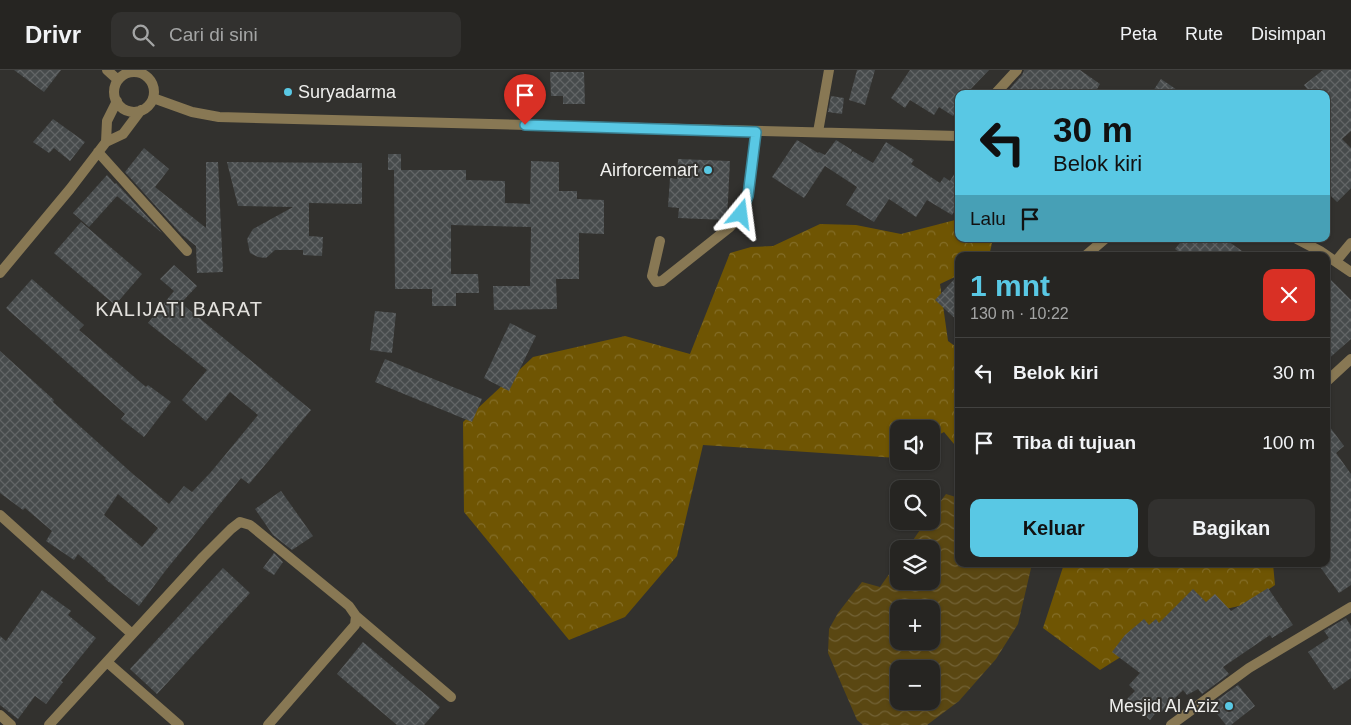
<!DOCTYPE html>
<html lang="id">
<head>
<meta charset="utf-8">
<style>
  body { margin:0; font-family:Helvetica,sans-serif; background:#32312f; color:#f1f3f6; height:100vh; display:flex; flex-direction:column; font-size:19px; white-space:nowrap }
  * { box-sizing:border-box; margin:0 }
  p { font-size:16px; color:#a4a5a5 }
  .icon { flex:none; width:28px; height:28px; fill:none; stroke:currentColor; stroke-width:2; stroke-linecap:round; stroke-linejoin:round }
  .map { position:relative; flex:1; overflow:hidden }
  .sheet { position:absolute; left:955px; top:182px; width:375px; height:315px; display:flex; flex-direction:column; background:#262522; border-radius:10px; box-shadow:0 1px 4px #0004,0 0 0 1px #424240 }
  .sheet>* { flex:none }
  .banner { position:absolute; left:955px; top:20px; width:375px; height:152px; border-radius:10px; box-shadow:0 1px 4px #0004,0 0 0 1px #424240; background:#59c8e4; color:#111; overflow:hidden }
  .controls { position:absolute; left:890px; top:350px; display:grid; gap:10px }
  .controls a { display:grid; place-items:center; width:50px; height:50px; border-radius:10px; background:#262522; box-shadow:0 1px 4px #0004,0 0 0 1px #424240; font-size:25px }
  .pin { position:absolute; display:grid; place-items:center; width:42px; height:42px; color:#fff; margin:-51px -21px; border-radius:50% 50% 50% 0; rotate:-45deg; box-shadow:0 0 5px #0007 }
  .pin .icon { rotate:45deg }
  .me { position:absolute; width:55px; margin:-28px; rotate:16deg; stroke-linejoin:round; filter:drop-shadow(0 0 4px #0008) }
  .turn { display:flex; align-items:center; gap:18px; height:105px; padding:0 15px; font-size:22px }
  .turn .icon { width:65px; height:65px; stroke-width:2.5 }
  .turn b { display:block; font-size:35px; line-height:42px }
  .then { display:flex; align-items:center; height:48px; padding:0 15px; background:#0003; gap:10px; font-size:19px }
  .round { display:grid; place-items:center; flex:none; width:52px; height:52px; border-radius:10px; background:#32312f }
  .overview { display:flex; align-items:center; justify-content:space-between; height:85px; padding:0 15px }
  h1 { font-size:30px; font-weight:700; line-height:38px; color:#59c8e4 }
  .action { display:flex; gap:10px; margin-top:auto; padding:10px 15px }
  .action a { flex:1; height:58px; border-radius:10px; background:#59c8e4; color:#111; font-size:20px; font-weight:700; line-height:58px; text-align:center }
  .action a+a { background:#32312f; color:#f1f3f6 }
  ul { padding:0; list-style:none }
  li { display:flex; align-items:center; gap:15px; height:70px; padding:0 15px; border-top:1px solid #424240 }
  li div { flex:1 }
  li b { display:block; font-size:19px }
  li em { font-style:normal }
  header { display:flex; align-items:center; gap:30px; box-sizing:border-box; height:70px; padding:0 25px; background:#262522; border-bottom:1px solid #424240 }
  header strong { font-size:24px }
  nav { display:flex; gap:28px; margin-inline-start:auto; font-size:18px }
  .search { width:350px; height:45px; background:#32312f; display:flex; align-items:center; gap:12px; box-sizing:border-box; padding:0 18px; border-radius:10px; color:#a4a5a5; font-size:19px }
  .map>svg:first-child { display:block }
</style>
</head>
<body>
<header>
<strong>Drivr</strong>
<div class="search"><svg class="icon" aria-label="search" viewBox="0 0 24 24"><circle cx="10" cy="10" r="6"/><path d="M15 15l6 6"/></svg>Cari di sini</div>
<nav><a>Peta</a><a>Rute</a><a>Disimpan</a></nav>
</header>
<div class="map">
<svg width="1351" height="655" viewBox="0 0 1351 655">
  <defs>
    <pattern id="forest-crowns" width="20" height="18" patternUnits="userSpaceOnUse" patternTransform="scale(1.25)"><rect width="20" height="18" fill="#6f5503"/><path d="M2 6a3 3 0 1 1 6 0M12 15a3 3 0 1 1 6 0" fill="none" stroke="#846e28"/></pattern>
    <pattern id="water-waves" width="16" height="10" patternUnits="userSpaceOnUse" patternTransform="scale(1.25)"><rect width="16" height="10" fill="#5a4712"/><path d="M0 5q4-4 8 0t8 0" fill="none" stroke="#726235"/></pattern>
    <pattern id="building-cross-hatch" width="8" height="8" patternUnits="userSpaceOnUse" patternTransform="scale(1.25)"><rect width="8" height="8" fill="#474b4c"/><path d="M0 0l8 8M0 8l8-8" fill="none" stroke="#626566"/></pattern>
  </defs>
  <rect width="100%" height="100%" fill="#32312e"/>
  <path fill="url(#forest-crowns)" d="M959,149V169H993L989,186H959V205L940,214L948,271L959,279V380L944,362L931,369V359H899V387L897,388L703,375L677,486L625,547L569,570L464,442L463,352L533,287L625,266L690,284L730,183L751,177L773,176L820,154L856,155L901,164Z
    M1064,494H1273L1275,515L1248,534L1181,549L1100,600L1043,558Z"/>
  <path fill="url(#water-waves)" fill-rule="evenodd" d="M946,424L959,428V494H1032L1018,554L996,589L959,631L927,655H863L857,650L828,583L829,559L838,543L862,512L880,517L899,490V511H931V479H907L926,451H931V444ZM899,539H931V571H899ZM899,599H931V631H899Z"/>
  <path fill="url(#building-cross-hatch)" fill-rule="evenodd" d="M14,0H61L44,22Z
    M857,0H875L865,35L849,30Z
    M910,0H989L966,24H959V37L953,46L939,37L934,45L910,30L905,38L891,28Z
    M1024,0H1080L1100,14L1094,24H1005L1022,5Z
    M1323,0H1351V61L1342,69L1351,78V118L1337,132L1326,121V24H1311L1304,15Z
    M550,2H584L585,34H563V26H551Z
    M1161,9L1183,24H1151Z
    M831,26L844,28L842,44L828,42Z
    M53,49L85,72L70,91L54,78L49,83L33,72Z
    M797,70L818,83L819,82L825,85L836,70L852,80L850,85L853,81L873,93L886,72L914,90L911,94L940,113L944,107L950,111L959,96V134L952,145L927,130L916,147L889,129L874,152L846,135L857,117L825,96L804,128L772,107Z
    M144,78L169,99L155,117L206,158V92H218L223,202L197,203L196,176L182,165L125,102Z
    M388,84H401V100H466V110L505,111V133L530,134L531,91L559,92V121H577V129L604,130V164L579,163V209H556L557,239L494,240L493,216H530L531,157L451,155V204H478L479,223H456V236H432V219H395L394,100H388Z
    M678,89L730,91L727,150L678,148L679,138L668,137L670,108L677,109Z
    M227,92L362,93V134L309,133V166L323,167L322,186L303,185V180H275L266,188L258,187L250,183L247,169L253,159L293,137L238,136Z
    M107,105L115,114L116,113L162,163L117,126L89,157L73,143Z
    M81,152L142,204L115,235L54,183Z
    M1183,169H1225L1249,186H1184L1175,179Z
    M174,195L197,216L181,233L311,340L249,414L241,408L166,500L139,536L105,509L106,508L78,484L74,490L46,471L52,461L25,438L23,440L0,423V281L54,330L53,332L134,405L169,434L184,416L192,422L211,402L258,345L230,322L206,351L182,330L207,300L148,253L174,221L160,209ZM118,424L158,458L142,477L104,445Z
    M959,204V252L935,230Z
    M1326,205L1351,230V269L1326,291Z
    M32,209L84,255L79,260L146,317L148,315L171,332L144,367L121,349L125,344L6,238Z
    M375,241L396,243L392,283L370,280Z
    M510,253L536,266L509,321L484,308Z
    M385,289L482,329L472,352L375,312Z
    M1326,352L1344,376L1336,383L1351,404V515L1339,523L1318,494H1326Z
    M281,421L313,466L292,480L273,465L255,439Z
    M274,483L283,492L274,505L263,498Z
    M223,498L250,523L157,624L130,599Z
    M1268,518L1293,555L1272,568L1270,565L1223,597L1229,604L1202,624L1198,619L1187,625L1183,620L1160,643L1157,641L1150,650L1127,629L1135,621L1129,615L1140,603L1112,582L1125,565L1144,549L1149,555L1156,549L1159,553L1193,519L1206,532L1215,524L1231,541Z
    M42,520L71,541L68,545L96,568L61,611L63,612L46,634L35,626L18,649L0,635V566L6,571Z
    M1346,548L1351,556V608L1334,620L1308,582L1329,568L1324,561Z
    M363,572L440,637L424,655H397L337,604Z
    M1238,615L1255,636L1231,655H1226L1210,635Z"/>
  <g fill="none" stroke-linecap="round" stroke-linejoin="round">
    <path stroke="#887854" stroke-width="10" d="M107,0L118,10
      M114 22a20 20 0 1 1 40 0a20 20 0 1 1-40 0Z
      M995,24L1017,0
      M153,28L192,42L219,47L959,66
      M818,62L829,0
      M106,72L107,51L117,31
      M98,82L187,181
      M1297,169L1320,181L1351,202
      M660,171L652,206L656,212L662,211L730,157L741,144L748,125L756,61
      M1085,186L1105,169
      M1336,191L1351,173
      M0,203L70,119L106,72L123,64L141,40
      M1326,312L1351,289
      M0,445L132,564
      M356,546L451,627
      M107,592L179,655
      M0,645L11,655
      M49,655L203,487L231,459L240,452L250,455L349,536L356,546L355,555L268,655
      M1171,655L1249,598L1351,537"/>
  </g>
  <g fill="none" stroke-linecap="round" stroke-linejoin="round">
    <defs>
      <path id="route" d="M525,55L756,62L748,126L741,144"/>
    </defs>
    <use href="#route" stroke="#3a8294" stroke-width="12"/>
    <use href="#route" stroke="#59c8e4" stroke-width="9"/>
  </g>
  <g fill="#59c8e4" stroke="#32312e" stroke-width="2">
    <circle cx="288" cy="22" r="5"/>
    <circle cx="708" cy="100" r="5"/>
    <circle cx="1229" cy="636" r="5"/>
  </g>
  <g text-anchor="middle" stroke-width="4" stroke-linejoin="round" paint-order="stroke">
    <g font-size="18" fill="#efefed" stroke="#32312e" text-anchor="end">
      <text x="298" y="28" text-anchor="start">Suryadarma</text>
      <text x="698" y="106">Airforcemart</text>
      <text x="1219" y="642">Mesjid Al Aziz</text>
    </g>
    <g font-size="20" letter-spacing="1" fill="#e3e1dd" stroke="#32312e">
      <text x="179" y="246">KALIJATI BARAT</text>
    </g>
  </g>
</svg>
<div class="controls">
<a><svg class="icon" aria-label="sound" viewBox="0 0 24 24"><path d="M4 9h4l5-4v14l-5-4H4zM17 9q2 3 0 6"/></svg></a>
<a><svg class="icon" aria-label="search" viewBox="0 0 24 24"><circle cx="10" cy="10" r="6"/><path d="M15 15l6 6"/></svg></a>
<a><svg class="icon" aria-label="layers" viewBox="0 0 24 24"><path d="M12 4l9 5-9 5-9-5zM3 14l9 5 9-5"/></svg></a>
<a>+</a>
<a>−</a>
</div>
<div class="pin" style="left:525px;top:55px;background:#d93025"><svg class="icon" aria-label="arrive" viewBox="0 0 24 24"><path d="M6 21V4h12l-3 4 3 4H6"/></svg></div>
<svg class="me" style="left:741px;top:144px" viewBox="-20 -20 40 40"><path d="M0-17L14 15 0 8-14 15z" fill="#59c8e4" stroke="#fff" stroke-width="4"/></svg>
<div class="banner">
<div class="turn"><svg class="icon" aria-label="left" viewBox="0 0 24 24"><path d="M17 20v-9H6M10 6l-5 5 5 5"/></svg><div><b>30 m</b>Belok kiri</div></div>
<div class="then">Lalu<svg class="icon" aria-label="arrive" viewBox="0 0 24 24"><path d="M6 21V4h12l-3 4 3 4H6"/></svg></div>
</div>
<section class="sheet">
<div class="overview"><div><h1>1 mnt</h1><p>130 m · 10:22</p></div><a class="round" style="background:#d93025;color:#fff"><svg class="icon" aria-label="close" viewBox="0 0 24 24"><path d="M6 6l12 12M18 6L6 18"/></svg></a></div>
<ul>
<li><svg class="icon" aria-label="left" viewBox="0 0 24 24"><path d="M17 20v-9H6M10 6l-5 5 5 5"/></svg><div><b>Belok kiri</b></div><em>30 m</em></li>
<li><svg class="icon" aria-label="arrive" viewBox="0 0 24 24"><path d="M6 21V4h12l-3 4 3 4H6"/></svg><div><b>Tiba di tujuan</b></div><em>100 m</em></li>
</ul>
<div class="action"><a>Keluar</a><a>Bagikan</a></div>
</section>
</div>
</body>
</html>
